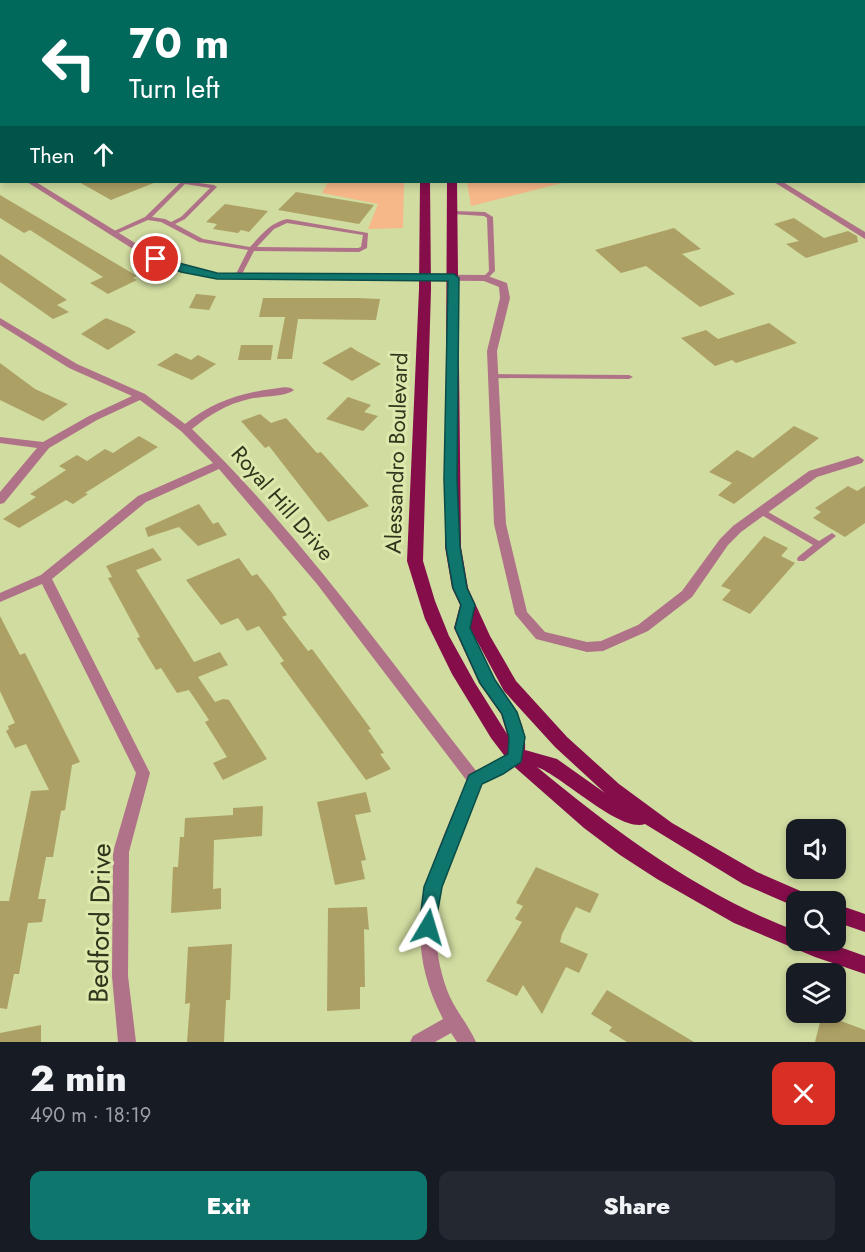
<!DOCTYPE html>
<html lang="en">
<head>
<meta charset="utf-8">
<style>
  body { margin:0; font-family:Jost,sans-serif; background:#242831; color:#f1f3f6; height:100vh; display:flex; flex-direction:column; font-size:22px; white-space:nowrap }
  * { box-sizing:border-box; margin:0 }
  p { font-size:20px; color:#9ea1a6 }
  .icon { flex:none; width:33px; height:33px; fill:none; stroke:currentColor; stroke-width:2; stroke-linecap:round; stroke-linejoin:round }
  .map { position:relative; height:1042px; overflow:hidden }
  .drawer { display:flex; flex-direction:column; background:#171b24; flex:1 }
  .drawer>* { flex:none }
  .guide { position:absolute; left:0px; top:0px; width:866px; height:183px; box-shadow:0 3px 9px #0003; background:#00695c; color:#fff; overflow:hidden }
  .controls { position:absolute; left:786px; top:819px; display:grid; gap:12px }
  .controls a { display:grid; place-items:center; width:60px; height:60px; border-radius:12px; background:#171b24; box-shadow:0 3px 9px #0003; font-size:30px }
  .pin { position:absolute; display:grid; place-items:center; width:51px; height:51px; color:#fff; margin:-26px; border:3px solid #fff; border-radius:50%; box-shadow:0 2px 6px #0007 }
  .me { position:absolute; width:66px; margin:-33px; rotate:7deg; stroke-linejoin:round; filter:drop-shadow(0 0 4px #0008) }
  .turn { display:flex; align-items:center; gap:21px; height:126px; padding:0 30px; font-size:27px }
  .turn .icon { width:78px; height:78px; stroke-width:2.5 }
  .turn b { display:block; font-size:42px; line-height:51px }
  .then { display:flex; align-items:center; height:57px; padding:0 30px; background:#0003; gap:12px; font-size:22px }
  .round { display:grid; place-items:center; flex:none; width:63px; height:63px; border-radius:12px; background:#242831 }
  .overview { display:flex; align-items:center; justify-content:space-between; height:102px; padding:0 30px }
  h1 { font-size:36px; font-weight:800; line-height:45px }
  .cta { display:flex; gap:12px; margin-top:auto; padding:12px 30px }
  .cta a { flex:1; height:69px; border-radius:12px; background:#0f766e; color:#fff; font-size:24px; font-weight:800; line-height:69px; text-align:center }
  .cta a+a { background:#242831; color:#f1f3f6 }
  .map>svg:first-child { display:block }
</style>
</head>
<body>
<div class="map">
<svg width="865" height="1042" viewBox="0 0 865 1042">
  <rect width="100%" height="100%" fill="#d0dca0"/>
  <path fill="#f6b789" d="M328,182H404L403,228L368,229L378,204L322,193Z
    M467,182H566L471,206Z"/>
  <path fill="#ada065" d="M79,182H156L111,200Z
    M296,192L374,205L359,224L278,210Z
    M0,195L137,276L133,278L137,280L108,294L90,283L103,277L30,230L24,233L0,218Z
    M225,204L268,211L249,232L241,230L238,233L213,229L217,224L206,222Z
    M794,218L824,238L848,231L857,236L858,242L806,258L786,244L799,241L774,224Z
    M674,228L701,249L682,254L735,294L700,307L646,266L621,273L595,250Z
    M0,254L67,300L57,305L69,312L53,319L0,282Z
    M196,294L216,296L209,310L189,308Z
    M263,298H357L380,299L376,320L298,319L292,359H277L285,317H259Z
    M106,318L130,328L136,332L108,350L81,334Z
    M769,323L797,343L736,363L732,360L715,366L681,338L706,330L718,339Z
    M241,345H273L271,360H238Z
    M351,347L357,351L381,364L352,381L322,363Z
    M176,353L191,360L198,355L216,364L192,380L157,365Z
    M0,363L35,389L68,404L43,421L0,400Z
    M348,397L371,405L364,412L378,416L363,431L326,419Z
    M260,414L271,423L286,418L317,453L321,452L369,506L328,522L269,446L265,448L241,421Z
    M794,426L819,438L734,504L718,495L732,483L709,472L737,450L753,458Z
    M139,436L158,447L85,493L88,494L73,504L66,500L19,528L3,519L36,497L30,494L66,470L59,466L77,455L87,461L105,449L113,453Z
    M848,486L857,491L865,486V523L845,537L813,518L821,512L815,508Z
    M199,504L213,524L218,522L227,535L198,546L179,527L148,537L145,528Z
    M764,536L788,548L781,556L795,563L750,614L722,600L731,590L721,586Z
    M153,548L162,560L136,570L194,662L220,652L228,665L198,677L215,702L223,699L229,700L267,759L223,780L213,763L227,757L205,722L209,720L189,690L177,693L161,668L156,670L137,638L140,637L108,578L112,577L106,566Z
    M239,558L252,576L257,574L272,593L287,615L282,617L308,651L312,649L371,729L368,730L384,753L380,754L391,769L366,780L280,663L284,661L259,626L247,631L238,618L221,625L186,580Z
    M0,616L20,655L25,653L80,762L72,765L65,810L61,811L53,857H46L38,899H46L42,922L28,923L19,974H14L7,1009L0,1008V901H9L31,791L49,790L26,744L15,748L6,731L9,729L8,726L15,723L0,691Z
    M366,792L371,812L355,815L366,860L361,861L365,879L335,885L317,802Z
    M263,806L262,836L214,840L213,889L221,888V909L171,913L173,867H178L180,837H184L185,818L233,815V808Z
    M536,867L599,894L590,913L576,907L562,934L560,942L588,954L579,973L566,967L542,1014L523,985L517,996L486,981L522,922L515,919L523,906L516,903Z
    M367,907L369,930L364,929L365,987H360V1009L327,1011L328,908Z
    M232,944L230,1000H226L224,1042H187L190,1003L185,1004L188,947Z
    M607,990L694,1042H627L609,1031L612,1027L591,1014Z
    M822,1014L865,1030V1042H815Z
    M41,1025V1042H0V1033Z"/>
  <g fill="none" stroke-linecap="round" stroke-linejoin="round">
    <path fill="#b07288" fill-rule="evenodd" d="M0,0L4,2L0,3Z
      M181,182H192L214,185L217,187L185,219L175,224L203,239L250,247C262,234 270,223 287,219L368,233L367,248L359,252L254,251L241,276L238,278L235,276L248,250L199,242L161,222L148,220L116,234H112V232L145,217ZM185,184L210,188L181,217L171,222L165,219L152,217ZM287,223L363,235L361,247L358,248L257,247L274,229Z
      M453,211L485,212L493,217L495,271L487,279H483L482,278L489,271L487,218L484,216L451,214L450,213Z
      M490,374L629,375L633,377L629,379L493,378H490L489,376Z
      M761,508L819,541L832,533L836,536L804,561H798L797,559L798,557L813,545L758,513L757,511Z"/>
    <path fill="#b07288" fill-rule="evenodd" d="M51,0H58L50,2Z
      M271,0H277L270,2Z
      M456,0H462V2H456Z
      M855,0H861L862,2H855Z
      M864,7H865V12H864Z
      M864,16H865V20H864Z
      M864,32H865V36H864Z
      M0,96H2L0,101Z
      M0,149H2V153H0Z
      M27,182H36L158,257L186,268L217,273L485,275L507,283L510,298L497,351L506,524L527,612L545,632L587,642L601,641L638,625L682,591L720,539L733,526L809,471L858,456L864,460L862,463L817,477L741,532L728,545L692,597L648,631L603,651L587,652L536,639L515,614L494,524L487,351L500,298L499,287L484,281L217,279L181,272L152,261Z
      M774,182H783L865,232V239Z
      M0,318L77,364L145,394L185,424C211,403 239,393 272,389C280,388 288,385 294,390C286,397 261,396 249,399C227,404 209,415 192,429C299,532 386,656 477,772C489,767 511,750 521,753L523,757C515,771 495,778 481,784C451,853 419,913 447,990C454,1009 468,1024 476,1042H457L451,1033L435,1042H410L413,1036L443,1019C396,929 431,865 467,781L317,584L219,469L146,502L52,579L150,773L129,852L128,976L136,1042H118L112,976L113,852L136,773L42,584L0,602V593L41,575L138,496L213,463L181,431L140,400L97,420L49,448L4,503L0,504V492L37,448L0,443V437L43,442L89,416L132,396L69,368L0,325Z"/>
    <path fill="#840d4a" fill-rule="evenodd" d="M0,6H2V12H0Z
      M420,182H430L431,289L423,561L435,601L449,636L475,683L507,734L501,714L479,683L454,628L460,605L452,588L445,547L447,182H457L461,547L468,588L490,636L516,681L567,737L619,784L672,823L757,872L812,896L815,902H796V907L743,884L645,824C620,833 562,776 537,767C617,833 699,894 796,931V940H820L865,956V974L815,957L734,923L657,879L620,855L584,828L510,763L491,738L452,674L425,619L407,561L419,289ZM476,639L504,691L555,747L605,793L557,759L525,750C527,717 509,705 494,678C487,665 482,652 476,639Z
      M836,904L865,914V932L836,922Z"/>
  </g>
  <path fill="#0f766e" stroke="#0a4d48" stroke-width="1.5" d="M152,256L217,273L454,274L459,278L457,479L460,547L467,588L475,605L470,628L495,680L517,712L525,737L521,762L503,774L482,784L442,887L434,932L428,935L421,932L419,927L424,887L467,780L469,775L508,754L509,737L502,714L480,683L455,628L461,605L453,588L446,547L444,479L448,281L217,279L181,272L152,261Z"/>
  <g text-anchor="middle" stroke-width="6" stroke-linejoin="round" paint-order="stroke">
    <g font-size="22" fill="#30341c" stroke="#dde9ac">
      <text transform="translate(396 453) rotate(-88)" y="8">Alessandro Boulevard</text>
      <text transform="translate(283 503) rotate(49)" y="8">Royal Hill Drive</text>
    </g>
    <g font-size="27" fill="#30341c" stroke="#dde9ac">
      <text transform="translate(100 923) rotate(-89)" y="9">Bedford Drive</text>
    </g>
  </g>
</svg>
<div class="controls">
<a><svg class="icon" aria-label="sound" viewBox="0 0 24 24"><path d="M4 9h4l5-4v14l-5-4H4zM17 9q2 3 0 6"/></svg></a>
<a><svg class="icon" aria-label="search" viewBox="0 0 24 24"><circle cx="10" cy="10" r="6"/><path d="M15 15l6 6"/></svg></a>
<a><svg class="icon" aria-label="layers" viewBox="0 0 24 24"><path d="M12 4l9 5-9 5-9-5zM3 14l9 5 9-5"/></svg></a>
</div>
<div class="pin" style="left:156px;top:259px;background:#d93025"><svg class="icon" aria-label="arrive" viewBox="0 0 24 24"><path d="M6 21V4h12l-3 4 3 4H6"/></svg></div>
<svg class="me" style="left:428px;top:927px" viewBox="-20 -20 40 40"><path d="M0-17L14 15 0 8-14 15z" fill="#0f766e" stroke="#fff" stroke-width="4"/></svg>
<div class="guide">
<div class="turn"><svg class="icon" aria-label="left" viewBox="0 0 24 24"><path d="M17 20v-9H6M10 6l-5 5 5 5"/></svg><div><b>70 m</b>Turn left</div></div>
<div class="then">Then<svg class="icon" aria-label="ahead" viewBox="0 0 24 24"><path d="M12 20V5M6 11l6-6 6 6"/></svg></div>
</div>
</div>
<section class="drawer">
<div class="overview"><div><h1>2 min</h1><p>490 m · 18:19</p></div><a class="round" style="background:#d93025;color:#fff"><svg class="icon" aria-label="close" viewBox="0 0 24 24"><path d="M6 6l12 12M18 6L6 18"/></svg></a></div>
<div class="cta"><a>Exit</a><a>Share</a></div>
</section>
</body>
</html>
